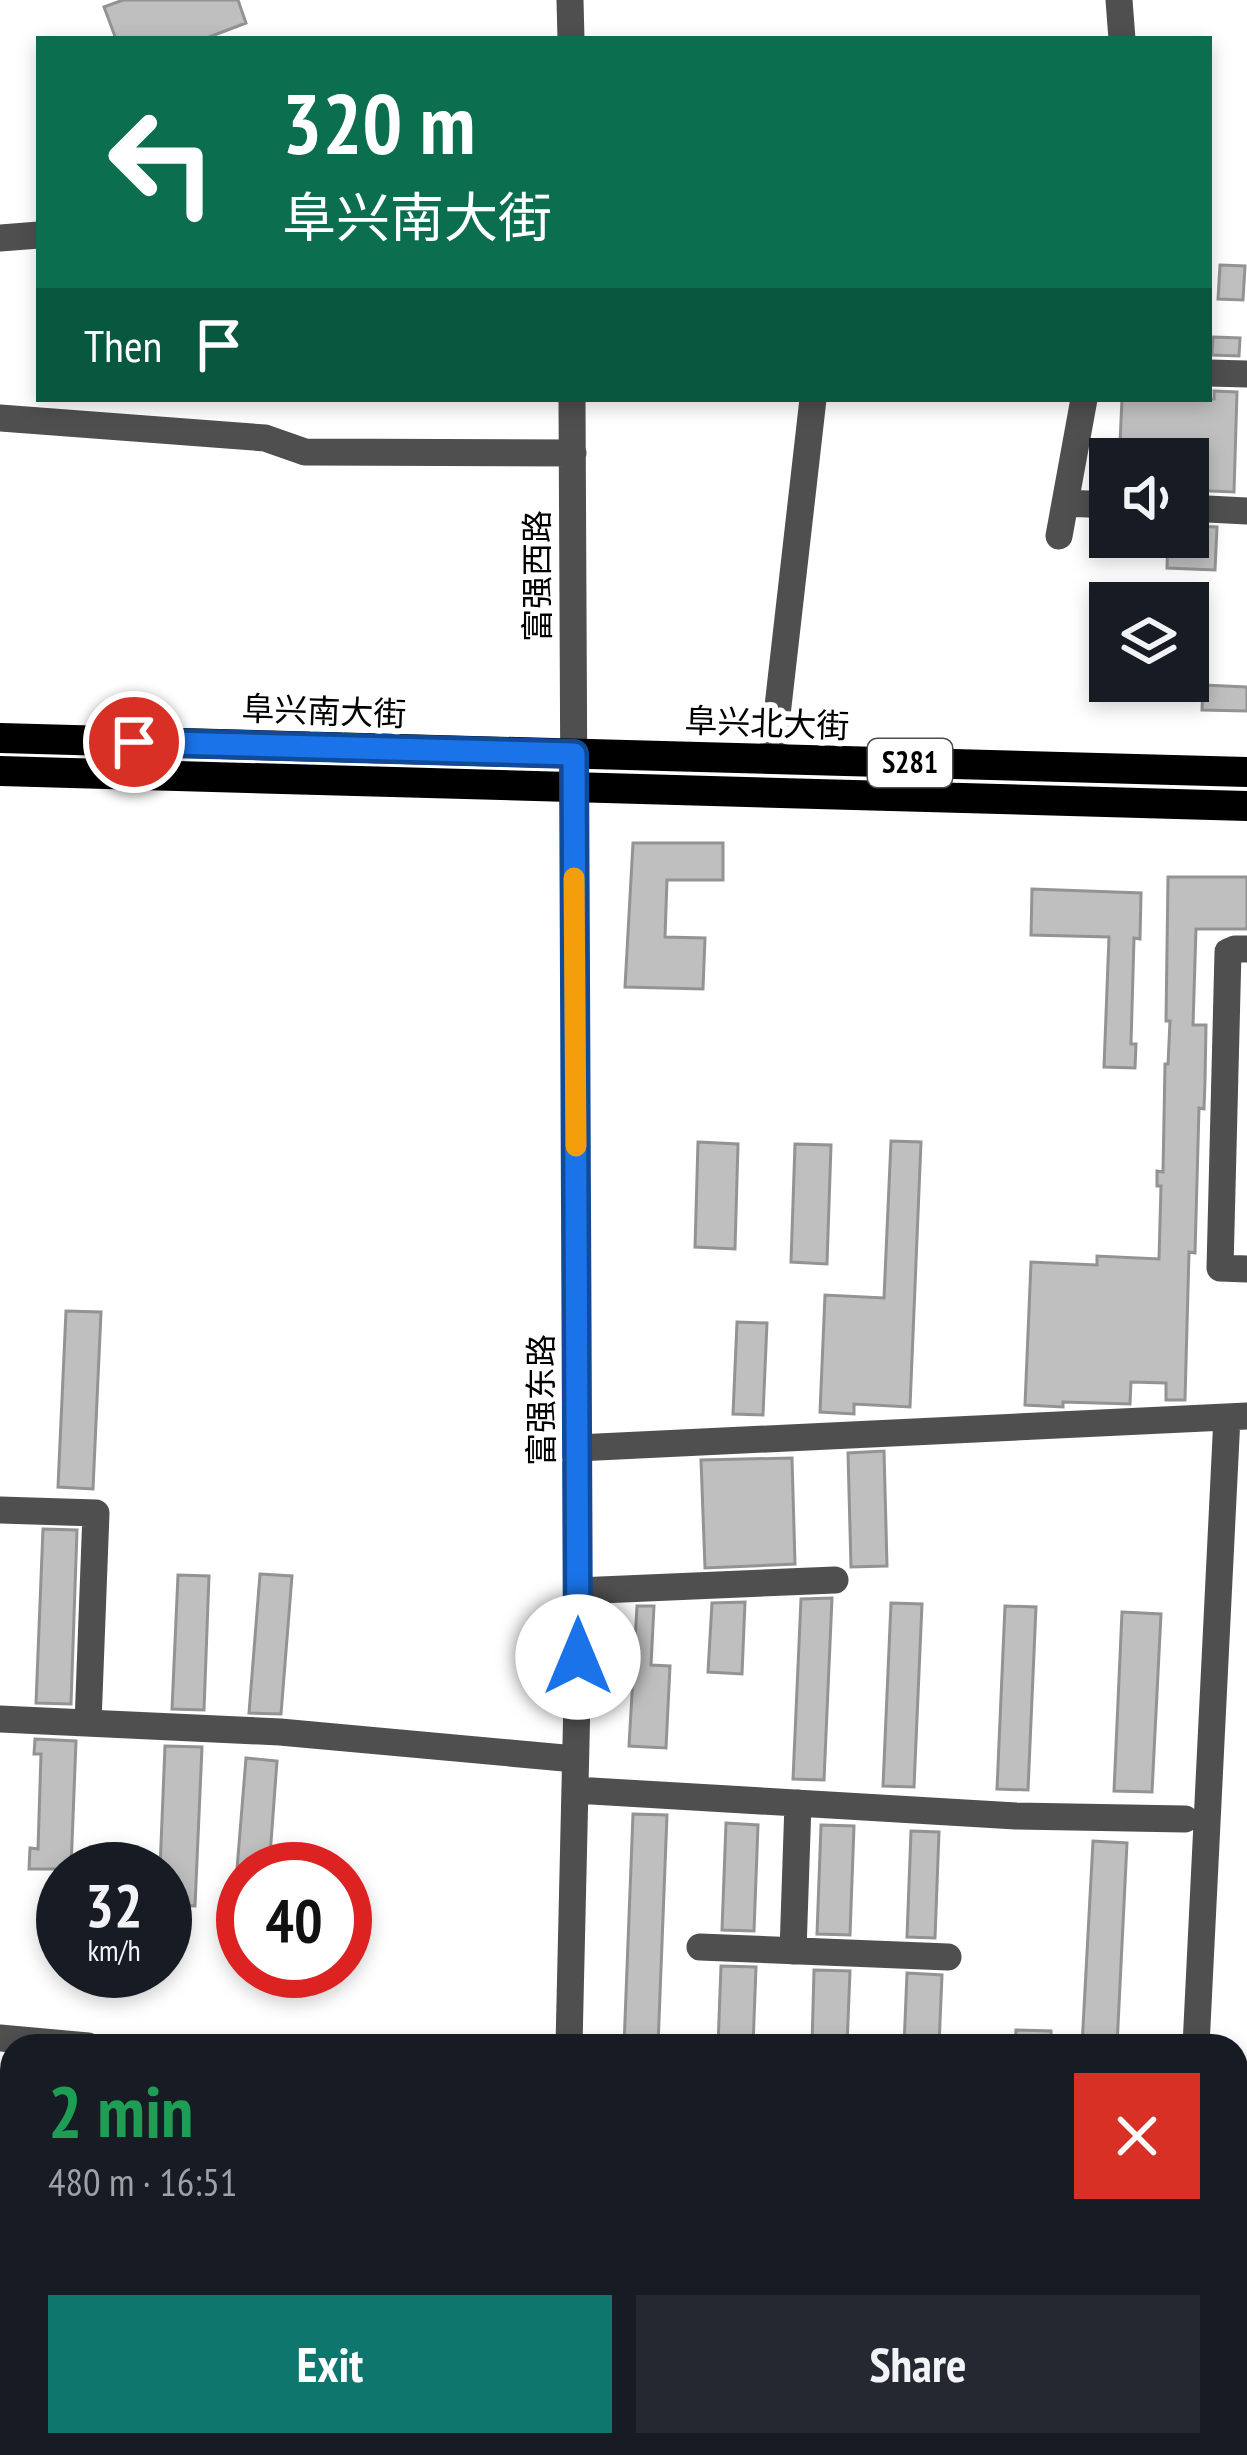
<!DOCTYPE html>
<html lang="en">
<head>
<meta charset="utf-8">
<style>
  body { margin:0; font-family:"PT Sans Narrow","Noto Sans SC",sans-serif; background:#242831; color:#f1f3f6; height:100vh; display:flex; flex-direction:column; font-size:45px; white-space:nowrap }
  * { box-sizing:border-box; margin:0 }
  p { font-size:39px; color:#9ea1a6 }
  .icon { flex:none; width:66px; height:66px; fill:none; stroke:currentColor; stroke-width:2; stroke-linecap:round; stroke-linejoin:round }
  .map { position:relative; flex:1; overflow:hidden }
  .details { position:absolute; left:0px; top:2034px; width:1248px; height:423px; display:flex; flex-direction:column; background:#171b24; border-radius:36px 36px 0 0; box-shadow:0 6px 18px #0003 }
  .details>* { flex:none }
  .banner { position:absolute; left:36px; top:36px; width:1176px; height:366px; border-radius:0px; box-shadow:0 6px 18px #0003; background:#0b6e4f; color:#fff; overflow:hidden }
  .tools { position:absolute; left:1089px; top:438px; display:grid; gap:24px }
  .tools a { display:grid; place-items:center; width:120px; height:120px; border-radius:0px; background:#171b24; box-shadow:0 6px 18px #0003; font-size:60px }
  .speed { position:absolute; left:36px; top:1842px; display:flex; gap:24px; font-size:60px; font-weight:700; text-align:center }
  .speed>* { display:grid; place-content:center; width:156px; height:156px; border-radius:50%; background:#171b24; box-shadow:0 6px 18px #0003; line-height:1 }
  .speed small { font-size:30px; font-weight:400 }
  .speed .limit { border:18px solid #d22; background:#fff; color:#111 }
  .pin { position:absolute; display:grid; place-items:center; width:102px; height:102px; color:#fff; margin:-51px; border:6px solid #fff; border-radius:50%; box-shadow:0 3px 12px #0007 }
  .me { position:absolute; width:132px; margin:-66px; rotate:0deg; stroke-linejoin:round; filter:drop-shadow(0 0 9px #0008) }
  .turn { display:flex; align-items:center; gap:42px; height:252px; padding:0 48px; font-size:54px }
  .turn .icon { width:156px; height:156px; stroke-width:2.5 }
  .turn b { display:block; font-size:84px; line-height:102px }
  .then { display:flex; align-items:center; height:114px; padding:0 48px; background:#0003; gap:24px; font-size:45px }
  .round { display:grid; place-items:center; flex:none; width:126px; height:126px; border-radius:0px; background:#242831 }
  .overview { display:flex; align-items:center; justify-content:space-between; height:204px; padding:0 48px }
  h1 { font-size:72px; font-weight:700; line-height:90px; color:#1e9e55 }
  .button { display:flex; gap:24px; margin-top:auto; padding:24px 48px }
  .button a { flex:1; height:138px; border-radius:0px; background:#0f766e; color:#fff; font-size:48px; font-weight:700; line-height:138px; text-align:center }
  .button a+a { background:#242831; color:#f1f3f6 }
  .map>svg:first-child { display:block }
</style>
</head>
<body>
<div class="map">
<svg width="1247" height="2455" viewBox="0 0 1247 2455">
  <rect width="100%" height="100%" fill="#fff"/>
  <path fill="#bfbfbf" stroke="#939393" stroke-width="3" d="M123,0H238L246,23L204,39H116L104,7Z
    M1220,265L1245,266L1243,300L1218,299Z
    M1213,337L1240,338L1239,356L1212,355Z
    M1214,391L1237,392L1234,492L1188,490V459H1091L1094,442L1120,443L1122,399H1214Z
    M1188,526L1217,527L1215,570L1167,568L1168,537H1188Z
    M1203,685L1247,687V711L1202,710Z
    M633,843H723V880H667L665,937L705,938L703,989L625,987Z
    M1168,877H1247V929H1196L1193,1025H1206L1205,1082L1204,1109L1199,1108L1195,1253L1189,1252L1185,1400H1166V1383L1131,1382L1130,1404L1063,1402V1407L1025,1405L1031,1262L1097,1265V1256L1159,1259L1161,1186H1157V1171L1163,1172L1165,1064H1168L1170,1021H1166Z
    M1032,889L1141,893L1140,939L1134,938L1131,1044H1136L1135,1068L1104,1067L1109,937L1031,935Z
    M891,1141L921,1142L910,1407L854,1404V1414L820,1412L825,1295L884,1298Z
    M698,1142L738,1144L735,1249L695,1247Z
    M795,1144L831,1145L827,1264L791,1262Z
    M66,1311L101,1312L93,1489L58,1487Z
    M737,1322L767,1323L763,1415L733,1414Z
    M884,1451L887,1566L851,1567L848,1453Z
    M792,1458L795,1564L705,1568L701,1460Z
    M43,1529L77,1530L71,1704L36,1703Z
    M260,1574L292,1576L281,1714L249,1713Z
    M178,1575L209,1576L204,1710L172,1709Z
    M832,1598L824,1780L793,1779L801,1599Z
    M745,1602L742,1674L708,1672L712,1603Z
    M891,1603L922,1604L914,1787L883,1786Z
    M637,1606H654L651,1665L670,1666L666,1748L629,1746Z
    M1005,1606L1036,1607L1028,1790L997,1789Z
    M1122,1612L1161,1614L1152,1792L1114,1791Z
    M35,1739L76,1741L71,1869H29L30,1848L38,1849L41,1754H34Z
    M165,1746L202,1747L195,1906L165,1905V1869H160Z
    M246,1758L277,1761L269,1869H237Z
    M633,1814L667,1815L658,2046H624Z
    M726,1823L758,1825L754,1931L722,1930Z
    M821,1825L854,1826L850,1935L817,1934Z
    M911,1831L939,1832L935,1938L907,1937Z
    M1093,1841L1127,1843L1117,2046H1082Z
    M721,1966L756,1967L753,2046H718Z
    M814,1970L850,1971L847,2046H812Z
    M907,1973L942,1975L939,2046H904Z
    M1016,2030L1051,2031V2046H1015Z"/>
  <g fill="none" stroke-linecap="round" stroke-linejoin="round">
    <path stroke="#4f4f4f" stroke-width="27" d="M570,0L571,39
      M1119,0L1122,39
      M0,238L39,235
      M1209,373L1247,374
      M0,418L265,438L305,452L573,453
      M1065,503L1110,505
      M1188,508L1247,511
      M1059,536L1084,399
      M772,759L813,399
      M1247,949H1235L1228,952L1220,1268L1247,1269
      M577,1448L1247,1416
      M0,1510L96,1513L88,1723
      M577,1591L835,1580
      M0,1719L280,1732L575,1759
      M575,1790L1016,1816L1185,1819
      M700,1947L948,1957
      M793,1951L798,1803
      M0,2038L88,2046
      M569,2046L578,1656L572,399
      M1196,2046L1227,1417
      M0,2152H12
      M142,2455V2445
      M557,2455V2445
      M1169,2455L1170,2445"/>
    <path stroke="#000" stroke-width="30" d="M0,738L1247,772
      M0,771L1247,806"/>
  </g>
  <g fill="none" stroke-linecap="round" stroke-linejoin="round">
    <defs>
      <path id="route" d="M134,742L574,754L578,1657"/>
    </defs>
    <use href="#route" stroke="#114b97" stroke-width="30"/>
    <use href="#route" stroke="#1a73e8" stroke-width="21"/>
    <path stroke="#f59e0b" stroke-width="21" d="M574,878L576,1146"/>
  </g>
  <g text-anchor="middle" stroke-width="12" stroke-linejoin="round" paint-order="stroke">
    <rect fill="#fff" stroke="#4c4c4c" stroke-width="3" x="868" y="739" width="84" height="48" rx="9"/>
    <g font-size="30" font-weight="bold" fill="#000">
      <text x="910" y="773">S281</text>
    </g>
    <g font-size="33" fill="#000" stroke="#fff">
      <text transform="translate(537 576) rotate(-90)" y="12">富强西路</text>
      <text transform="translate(324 711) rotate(2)" y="12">阜兴南大街</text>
      <text transform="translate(767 723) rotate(2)" y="12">阜兴北大街</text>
      <text transform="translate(541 1400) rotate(-90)" y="12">富强东路</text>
    </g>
  </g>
</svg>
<div class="tools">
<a><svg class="icon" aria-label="sound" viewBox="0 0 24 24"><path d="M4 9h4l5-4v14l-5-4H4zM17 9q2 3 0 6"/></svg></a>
<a><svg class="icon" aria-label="layers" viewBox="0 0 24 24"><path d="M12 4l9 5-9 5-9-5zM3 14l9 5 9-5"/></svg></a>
</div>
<div class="speed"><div>32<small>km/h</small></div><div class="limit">40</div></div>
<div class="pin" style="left:134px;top:742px;background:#d93025"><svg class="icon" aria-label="arrive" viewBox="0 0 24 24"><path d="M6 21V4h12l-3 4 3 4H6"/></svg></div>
<svg class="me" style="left:578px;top:1657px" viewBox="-20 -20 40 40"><circle r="19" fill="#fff"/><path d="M0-13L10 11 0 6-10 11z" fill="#1a73e8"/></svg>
<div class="banner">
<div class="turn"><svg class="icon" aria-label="left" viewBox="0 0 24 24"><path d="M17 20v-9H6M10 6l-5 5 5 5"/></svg><div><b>320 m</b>阜兴南大街</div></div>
<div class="then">Then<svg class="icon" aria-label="arrive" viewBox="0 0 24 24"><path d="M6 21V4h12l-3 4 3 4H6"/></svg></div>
</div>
<section class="details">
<div class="overview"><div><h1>2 min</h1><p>480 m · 16:51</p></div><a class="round" style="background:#d93025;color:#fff"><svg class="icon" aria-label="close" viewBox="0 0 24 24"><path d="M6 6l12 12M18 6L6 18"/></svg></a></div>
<div class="button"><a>Exit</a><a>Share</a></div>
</section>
</div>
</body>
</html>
